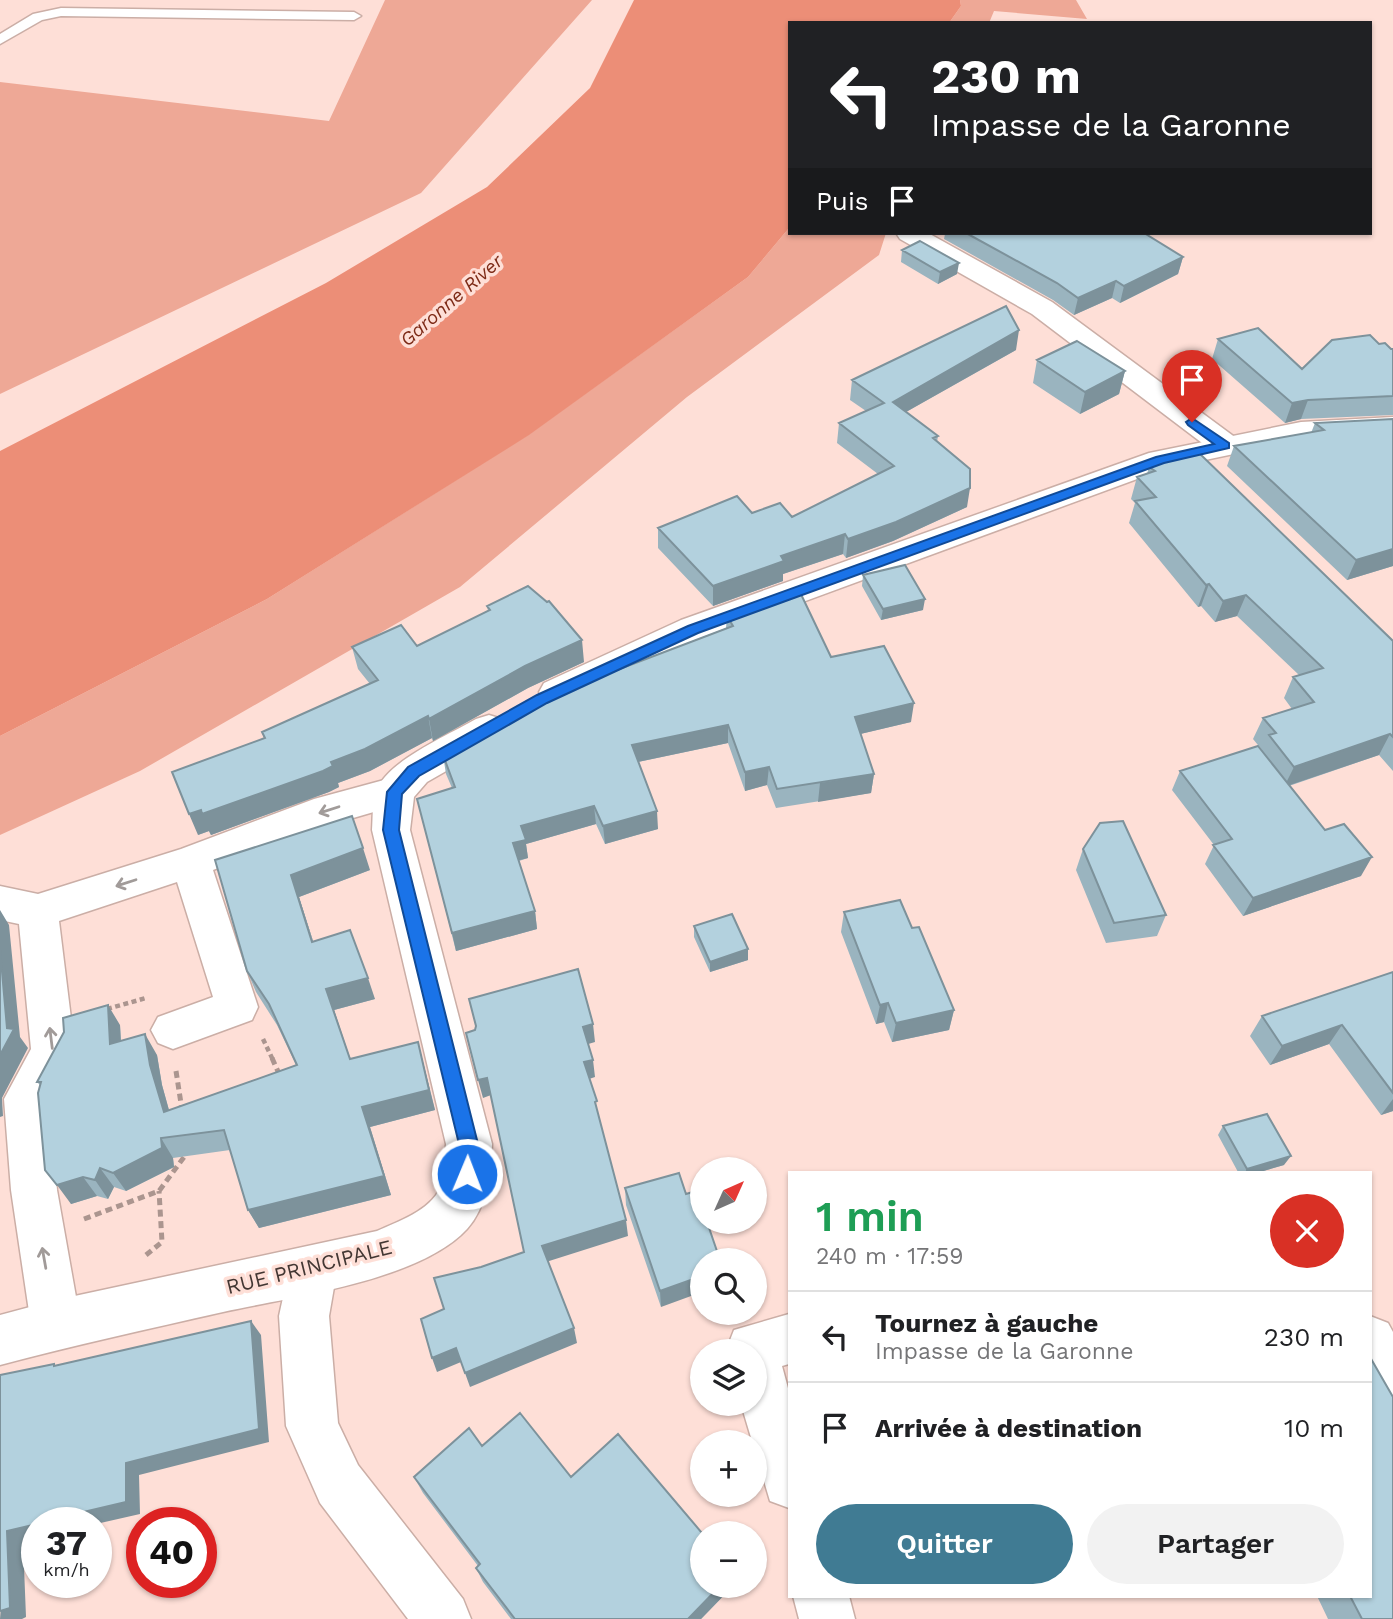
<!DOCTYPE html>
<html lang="fr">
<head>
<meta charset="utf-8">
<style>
  body { margin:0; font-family:"Work Sans",sans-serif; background:#f2f2f2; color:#202124; height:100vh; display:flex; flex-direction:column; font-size:26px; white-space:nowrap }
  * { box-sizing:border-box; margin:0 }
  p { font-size:23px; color:#757577 }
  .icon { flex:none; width:38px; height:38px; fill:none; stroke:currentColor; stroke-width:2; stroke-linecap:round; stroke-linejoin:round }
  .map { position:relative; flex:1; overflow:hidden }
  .details { position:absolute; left:788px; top:1171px; width:584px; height:427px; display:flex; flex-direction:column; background:#fff; border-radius:0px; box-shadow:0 2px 5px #0004 }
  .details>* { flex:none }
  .banner { position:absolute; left:788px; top:21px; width:584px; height:214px; border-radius:0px; box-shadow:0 2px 5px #0004; background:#202124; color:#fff; overflow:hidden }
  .needle { width:46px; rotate:45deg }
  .tools { position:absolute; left:690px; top:1157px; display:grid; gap:14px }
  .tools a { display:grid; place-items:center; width:77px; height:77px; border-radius:50%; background:#fff; box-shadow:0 2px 5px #0004; font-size:35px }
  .speed { position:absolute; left:21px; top:1507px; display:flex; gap:14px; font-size:35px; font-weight:700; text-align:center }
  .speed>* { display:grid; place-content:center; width:91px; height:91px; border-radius:50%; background:#fff; box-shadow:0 2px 5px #0004; line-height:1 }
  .speed small { font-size:18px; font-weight:400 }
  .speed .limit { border:10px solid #d22; background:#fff; color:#111 }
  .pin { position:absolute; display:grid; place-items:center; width:60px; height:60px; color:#fff; margin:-72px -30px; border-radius:50% 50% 50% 0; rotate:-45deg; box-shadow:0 0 7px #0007 }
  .pin .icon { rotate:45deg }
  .me { position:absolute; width:77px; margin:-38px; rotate:1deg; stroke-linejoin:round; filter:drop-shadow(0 0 5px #0008) }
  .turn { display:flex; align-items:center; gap:24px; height:147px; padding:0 28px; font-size:32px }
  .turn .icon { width:91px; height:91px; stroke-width:2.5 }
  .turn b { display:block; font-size:49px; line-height:60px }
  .then { display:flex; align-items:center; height:66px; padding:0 28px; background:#0003; gap:14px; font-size:26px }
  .round { display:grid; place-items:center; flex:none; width:74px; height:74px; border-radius:37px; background:#f2f2f2 }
  .head { display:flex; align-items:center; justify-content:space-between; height:119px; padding:0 28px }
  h1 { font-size:42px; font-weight:600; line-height:52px; color:#1e9e55 }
  .cta { display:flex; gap:14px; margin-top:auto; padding:14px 28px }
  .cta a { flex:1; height:80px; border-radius:42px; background:#407b93; color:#fff; font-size:28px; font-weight:600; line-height:80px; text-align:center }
  .cta a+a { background:#f2f2f2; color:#202124 }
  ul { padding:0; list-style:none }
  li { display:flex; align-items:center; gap:21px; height:91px; padding:0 28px; border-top:2px solid #e0e0e0 }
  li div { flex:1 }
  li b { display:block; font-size:26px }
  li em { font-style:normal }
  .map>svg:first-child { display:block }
</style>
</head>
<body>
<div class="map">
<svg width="1393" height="1619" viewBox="0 0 1393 1619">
  <rect width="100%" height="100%" fill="#fedfd7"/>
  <path fill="#eea896" d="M385,0H592L421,193L0,394V82L329,121Z
    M960,0H1076L1087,19L994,11L989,23H949L961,6Z
    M789,228V233H886L879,255L687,397L460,587L140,771L0,835V736L267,599L528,435L748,277Z"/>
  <path fill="#ec8e77" d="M634,0H960L961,6L949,23H789V228L748,277L529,435L267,599L0,736V451L326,283L487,187L590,88Z"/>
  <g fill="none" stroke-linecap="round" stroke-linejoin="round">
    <defs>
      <path id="lane" d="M61,8L354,12L361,16L354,20L61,16L42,20L0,44V34L33,14Z"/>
      <path id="street" d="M896,233H928L1052,302L1236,438L1240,445L1236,452L1225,455L1214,452L1032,314L900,239Z
        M395,777L408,782L414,792L408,802L336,823L213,870L258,1007L252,1020L173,1049L158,1043L151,1030L158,1017L213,997L177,882L59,921L75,1051L49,1101L57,1190L81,1325L73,1342L56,1350L39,1342L31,1325L11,1190L4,1099L31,1049L19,924L0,920V886L38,894L181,849L314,799Z
        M313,1246L330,1253L337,1270L329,1316L338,1423L358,1465L463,1599L471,1619H408L320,1503L286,1426L279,1316L289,1270L296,1253Z
        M789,1314V1364L782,1366L789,1392V1508L770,1501L741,1404H754V1351H728L727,1348L734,1330Z
        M1370,1316L1388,1323L1393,1332V1405L1375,1398L1370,1389Z
        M793,1596H849L855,1619H799Z"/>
      <path id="secondary" d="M1393,417V435L1301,440L1167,468L705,638L570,701L557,705L544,701L539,692L544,683L681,620L1149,453L1301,422Z
        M489,715L502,719L507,729L502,739L427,782L414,797L410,830L492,1144C491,1173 487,1207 467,1229C419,1281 290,1297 223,1312C148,1329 74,1345 0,1365V1315L56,1300L377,1231C397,1222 431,1210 440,1188C446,1175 445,1158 446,1144L372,830C373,818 372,803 376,792C386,761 449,735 476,719Z"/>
    </defs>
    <use href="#lane" stroke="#cbaea6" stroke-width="3"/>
    <use href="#street" stroke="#cbaea6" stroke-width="3"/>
    <use href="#secondary" stroke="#cbaea6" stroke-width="3"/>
    <path stroke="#ab958f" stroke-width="4.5" stroke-dasharray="5 3.5" stroke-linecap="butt" d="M107,1009L146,998
      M263,1039L273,1060"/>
    <path stroke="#ab958f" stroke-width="5" stroke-dasharray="7 4.5" stroke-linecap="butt" d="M272,1058L280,1076
      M176,1071L182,1110
      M84,1219L159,1191L187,1153
      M146,1255L162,1242L159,1191"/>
    <use href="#lane" fill="#fff" fill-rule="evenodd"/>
    <use href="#street" fill="#fff" fill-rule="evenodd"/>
    <use href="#secondary" fill="#fff" fill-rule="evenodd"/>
  </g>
  <path fill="#9ab4bf" d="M943,233H1144L1183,257L1178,274L1120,303L1112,298L1074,315L1053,300L944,239L945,234Z
    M902,250L957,274L938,284L901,262Z
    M1218,339L1302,369L1379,344L1391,349H1393V415L1301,419L1285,423L1212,359Z
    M1016,350L906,412L938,436L937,442L967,507L893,541L846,558L843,554L783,574V581L713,606L658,548V528L752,513L792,517L878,474L837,443L839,423L866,411L850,400L852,380Z
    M1037,360L1125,371L1119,394L1080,414L1033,383Z
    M1393,419V566L1347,580L1227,466L1234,446L1311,433L1315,423Z
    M1149,467L1393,641V771L1379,755L1289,786L1361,876L1243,916L1205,864L1214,845L1172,790L1180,771L1262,751V750L1253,739L1263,718L1292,709L1284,698L1293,677L1299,675L1237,616L1215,622L1201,606L1198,607L1129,523L1135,503L1131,499L1137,477L1147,474Z
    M863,575L923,610L881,620L862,586Z
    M487,606L584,662L528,688L433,741L432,738L370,771L338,783L339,787L329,792L211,835L209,831L198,835L264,738L262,732L370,684L358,669L352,647L417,646L488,611Z
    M727,616L831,657L911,722L860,734L874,774L871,793L776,808L767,785L745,791L728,743L638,762L658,829L605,844L596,824L526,844L528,858L519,861L535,911L537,929L456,951L422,818L452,788L446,774L443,755L609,673L726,628Z
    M1083,849L1166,915L1157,936L1106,943L1076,870Z
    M215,860L370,870L299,897L313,941L375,999L334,1010L350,1059L418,1042L435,1110L370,1127L391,1195L259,1228L248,1210L230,1150L173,1158L174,1167L126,1191L114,1187L108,1199L97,1196L71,1204L40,1085L37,1082L120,1025L121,1041L157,1055L162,1085L169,1110L296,1065L277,1025L256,992L247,971Z
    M844,912L912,928L954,1010L949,1030L892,1042L884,1022L876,1024L841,932Z
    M694,926L748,960L710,972L694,937Z
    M1393,972V1111L1381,1115L1329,1044L1270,1065L1250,1036L1262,1016Z
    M1223,1126L1284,1165L1260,1172H1238L1218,1135Z
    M625,1188L686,1194L661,1307L626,1205Z
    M482,1446L571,1477L702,1586H733L701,1619H511L483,1582L476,1568L478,1566L423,1493L414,1477Z
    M1317,1596H1370L1393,1619H1328Z"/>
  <path fill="#7d929b" d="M1183,257L1178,274L1120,303L1124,286Z
    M959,263L957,274L938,284L940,272Z
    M1116,281L1112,298L1074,315L1078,298Z
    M1019,330L1016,350L890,421L893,402Z
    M1125,371L1119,394L1080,414L1085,392Z
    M1308,400L1301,419L1285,423L1292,403Z
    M970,488L967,507L893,541L846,558L848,539Z
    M845,534L843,554L783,574V581L713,606V586L781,556Z
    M1393,549V566L1347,580L1356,560Z
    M1209,584L1201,606L1198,607L1206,585Z
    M1246,595L1237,616L1215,622L1223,601Z
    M925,599L923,610L881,620L883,609Z
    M582,640L584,662L528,688L433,741L429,719L525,666Z
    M914,703L911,722L852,736L855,717Z
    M428,716L432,738L370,771L338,783L339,787L329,792L211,835L209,831L198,835L189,814L331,762Z
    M728,725V743L633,763L632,745Z
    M1390,734L1379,755L1284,787L1294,767Z
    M769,767L767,785L745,791V772Z
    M874,774L871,793L818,802L820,783Z
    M594,806L596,824L526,844L528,858L516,861L513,843L521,826Z
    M657,811L658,829L605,844L603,826Z
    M363,848L370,870L299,897L320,963L291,875Z
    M1372,857L1361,876L1243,916L1253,898Z
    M0,910L9,925L20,1037L28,1048L2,1098L3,1116L0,1117V1055L7,1028L0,950Z
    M535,911L537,929L456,951L452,933Z
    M748,949V960L710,972V962Z
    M368,978L375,999L334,1010L357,1079L326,989Z
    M888,1003L884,1022L876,1024L880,1005Z
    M108,1005L120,1025L122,1064L110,1044Z
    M954,1010L949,1030L892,1042L896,1023Z
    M593,1024L595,1042L585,1045L583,1027Z
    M1342,1025L1329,1044L1270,1065L1282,1046Z
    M145,1034L157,1055L162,1085L175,1132L164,1112L150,1065Z
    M418,1042L435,1110L370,1127L391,1195L259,1228L248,1210L362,1107Z
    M593,1060L595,1077L586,1080L584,1062Z
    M487,1078L491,1095L483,1098L478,1080Z
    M1393,1099V1111L1381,1115Z
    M161,1138L173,1158L174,1167L126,1191L113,1173Z
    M1291,1156L1284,1165L1260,1172H1245L1247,1169Z
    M100,1168L114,1187L108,1199L95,1180Z
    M83,1177L97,1196L71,1204L57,1185Z
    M626,1220L628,1236L546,1262L542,1246Z
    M702,1276V1292L661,1307L660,1291Z
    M251,1321L261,1335L269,1442L139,1475L140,1514L96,1524V1522H41L126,1463Z
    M574,1328L577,1343L470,1387L465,1373Z
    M456,1348L461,1362L437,1372L432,1358Z
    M37,1524V1538L23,1542L26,1617L22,1619H0L7,1531Z
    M720,1586H733L701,1619H688Z"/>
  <path fill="#b3d1de" stroke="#7d929b" stroke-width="2" d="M966,233H1144L1183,257L1124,286L1116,281L1078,298L1057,283Z
    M920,241L959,263L940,272L902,250Z
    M1006,306L1019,330L893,402L938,436L933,438L970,469V488L896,522L848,539L845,534L781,556L784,561L713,586L658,528L737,496L752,513L780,503L792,517L894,466L839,423L884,403L852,380Z
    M1258,328L1302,369L1332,340L1370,335L1379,344L1385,343L1391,349H1393V396L1308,400L1292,403L1218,339Z
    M1077,341L1125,371L1085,392L1037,360Z
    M1393,419V549L1356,560L1234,446L1324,430L1315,423Z
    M1198,452L1393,641V737L1390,734L1294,767L1269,735L1276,733L1263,718L1314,702L1293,677L1323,668L1246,595L1223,601L1209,584L1206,585L1135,501L1156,497L1137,477L1155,471L1149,467Z
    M905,565L925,599L883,609L863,575Z
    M528,586L547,602L549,601L582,640L525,666L429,719L428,716L365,749L331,762L333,766L323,771L202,814L201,810L189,814L172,772L265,738L262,732L378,680L352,647L401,625L417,646L490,610L487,606Z
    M798,588L831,657L884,646L914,703L855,717L874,774L777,789L769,767L745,772L728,725L632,745L657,811L603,826L594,806L521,826L526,840L513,843L535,911L452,933L417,799L455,787L443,755L554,691L604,668L609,673L733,626L727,616Z
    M1258,746L1325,830L1344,824L1372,857L1253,898L1213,845L1232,839L1180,771Z
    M352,816L363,848L291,875L312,942L350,930L368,978L326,989L350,1059L418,1042L429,1090L362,1107L384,1176L248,1210L224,1130L161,1138L162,1148L113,1173L100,1168L95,1180L83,1177L57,1185L45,1170L38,1093L41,1082H37L64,1032L63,1018L108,1005L110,1044L145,1034L150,1065L164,1112L297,1065L269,1004L247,971L215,860Z
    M1123,821L1166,915L1114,923L1083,849L1100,823Z
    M900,900L912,928L919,927L954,1010L896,1023L888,1003L880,1005L844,912Z
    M732,914L748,949L710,962L694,926Z
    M0,949L7,1028L14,1029L0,1055Z
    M578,969L593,1024L583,1027L593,1060L584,1062L597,1101L595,1102L626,1220L542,1246L574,1328L465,1373L456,1348L432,1358L421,1319L444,1309L434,1278L481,1267L524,1252L487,1078L478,1080L466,1033L475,1030L476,1026L469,999Z
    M1393,972V1093L1342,1025L1282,1046L1262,1016Z
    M1267,1114L1291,1156L1247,1169L1223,1126Z
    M679,1173L686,1194L696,1191L702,1208V1222H707L720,1260H702V1276L660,1291L625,1188Z
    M251,1321L259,1429L126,1463V1502L41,1522H37V1524L7,1531L10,1608L0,1611V1375L54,1364V1366Z
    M1370,1357L1393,1397V1619H1362L1350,1596H1370Z
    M520,1413L571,1477L618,1434L702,1533V1586H720L688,1619H515L476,1568L480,1564L414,1477L469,1428L482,1446Z"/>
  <defs><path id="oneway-shaft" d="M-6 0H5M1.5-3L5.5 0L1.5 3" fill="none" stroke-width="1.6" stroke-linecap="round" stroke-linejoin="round" transform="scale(1.75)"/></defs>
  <g stroke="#a19b99">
    <use href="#oneway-shaft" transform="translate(329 810) rotate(162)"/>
    <use href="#oneway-shaft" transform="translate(126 883) rotate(162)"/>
    <use href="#oneway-shaft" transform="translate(51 1038) rotate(-97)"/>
    <use href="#oneway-shaft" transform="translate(44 1258) rotate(-100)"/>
  </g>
  <path fill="#1a73e8" stroke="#114b97" stroke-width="2" d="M1192,418L1229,443V448L1164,463L698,633L547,703L419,776L402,794L399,830L478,1144L474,1180L467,1183L460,1180L457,1174L459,1144L383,830L387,792L408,767L537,695L688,626L1156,457L1214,444L1188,425L1186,422Z"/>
  <g text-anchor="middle" stroke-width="7" stroke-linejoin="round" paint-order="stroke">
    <g font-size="19" font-style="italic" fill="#7e2b17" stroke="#fedfd7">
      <text transform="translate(451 300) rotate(-41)" y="7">Garonne River</text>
    </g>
    <g font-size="21" fill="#433733" stroke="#fedfd7">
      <text transform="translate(309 1267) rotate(-14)" y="7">RUE PRINCIPALE</text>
    </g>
  </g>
</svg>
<div class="tools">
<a><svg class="needle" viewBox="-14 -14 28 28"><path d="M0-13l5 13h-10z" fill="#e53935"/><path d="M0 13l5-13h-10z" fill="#757577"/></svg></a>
<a><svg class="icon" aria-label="search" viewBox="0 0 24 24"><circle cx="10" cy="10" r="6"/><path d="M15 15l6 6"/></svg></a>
<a><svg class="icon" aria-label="layers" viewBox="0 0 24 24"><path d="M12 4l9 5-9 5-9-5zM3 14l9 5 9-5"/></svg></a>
<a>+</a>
<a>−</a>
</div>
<div class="speed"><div>37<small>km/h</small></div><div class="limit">40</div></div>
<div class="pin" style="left:1192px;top:422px;background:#d93025"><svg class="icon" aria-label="arrive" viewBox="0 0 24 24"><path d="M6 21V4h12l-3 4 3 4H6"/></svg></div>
<svg class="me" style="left:467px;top:1174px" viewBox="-20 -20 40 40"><circle r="17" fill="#1a73e8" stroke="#fff" stroke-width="3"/><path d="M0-11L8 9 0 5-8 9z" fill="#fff"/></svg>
<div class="banner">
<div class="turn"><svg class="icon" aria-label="left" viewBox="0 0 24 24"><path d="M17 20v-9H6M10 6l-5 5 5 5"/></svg><div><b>230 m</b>Impasse de la Garonne</div></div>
<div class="then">Puis<svg class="icon" aria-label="arrive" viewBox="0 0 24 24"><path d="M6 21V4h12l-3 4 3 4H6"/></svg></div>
</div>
<section class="details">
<div class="head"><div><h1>1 min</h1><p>240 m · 17:59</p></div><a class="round" style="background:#d93025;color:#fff"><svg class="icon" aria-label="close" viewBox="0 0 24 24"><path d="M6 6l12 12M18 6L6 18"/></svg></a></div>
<ul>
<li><svg class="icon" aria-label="left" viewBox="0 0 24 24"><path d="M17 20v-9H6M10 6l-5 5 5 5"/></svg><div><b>Tournez à gauche</b><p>Impasse de la Garonne</p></div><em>230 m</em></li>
<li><svg class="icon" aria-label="arrive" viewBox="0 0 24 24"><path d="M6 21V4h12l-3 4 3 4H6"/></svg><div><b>Arrivée à destination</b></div><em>10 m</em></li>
</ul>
<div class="cta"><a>Quitter</a><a>Partager</a></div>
</section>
</div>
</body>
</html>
